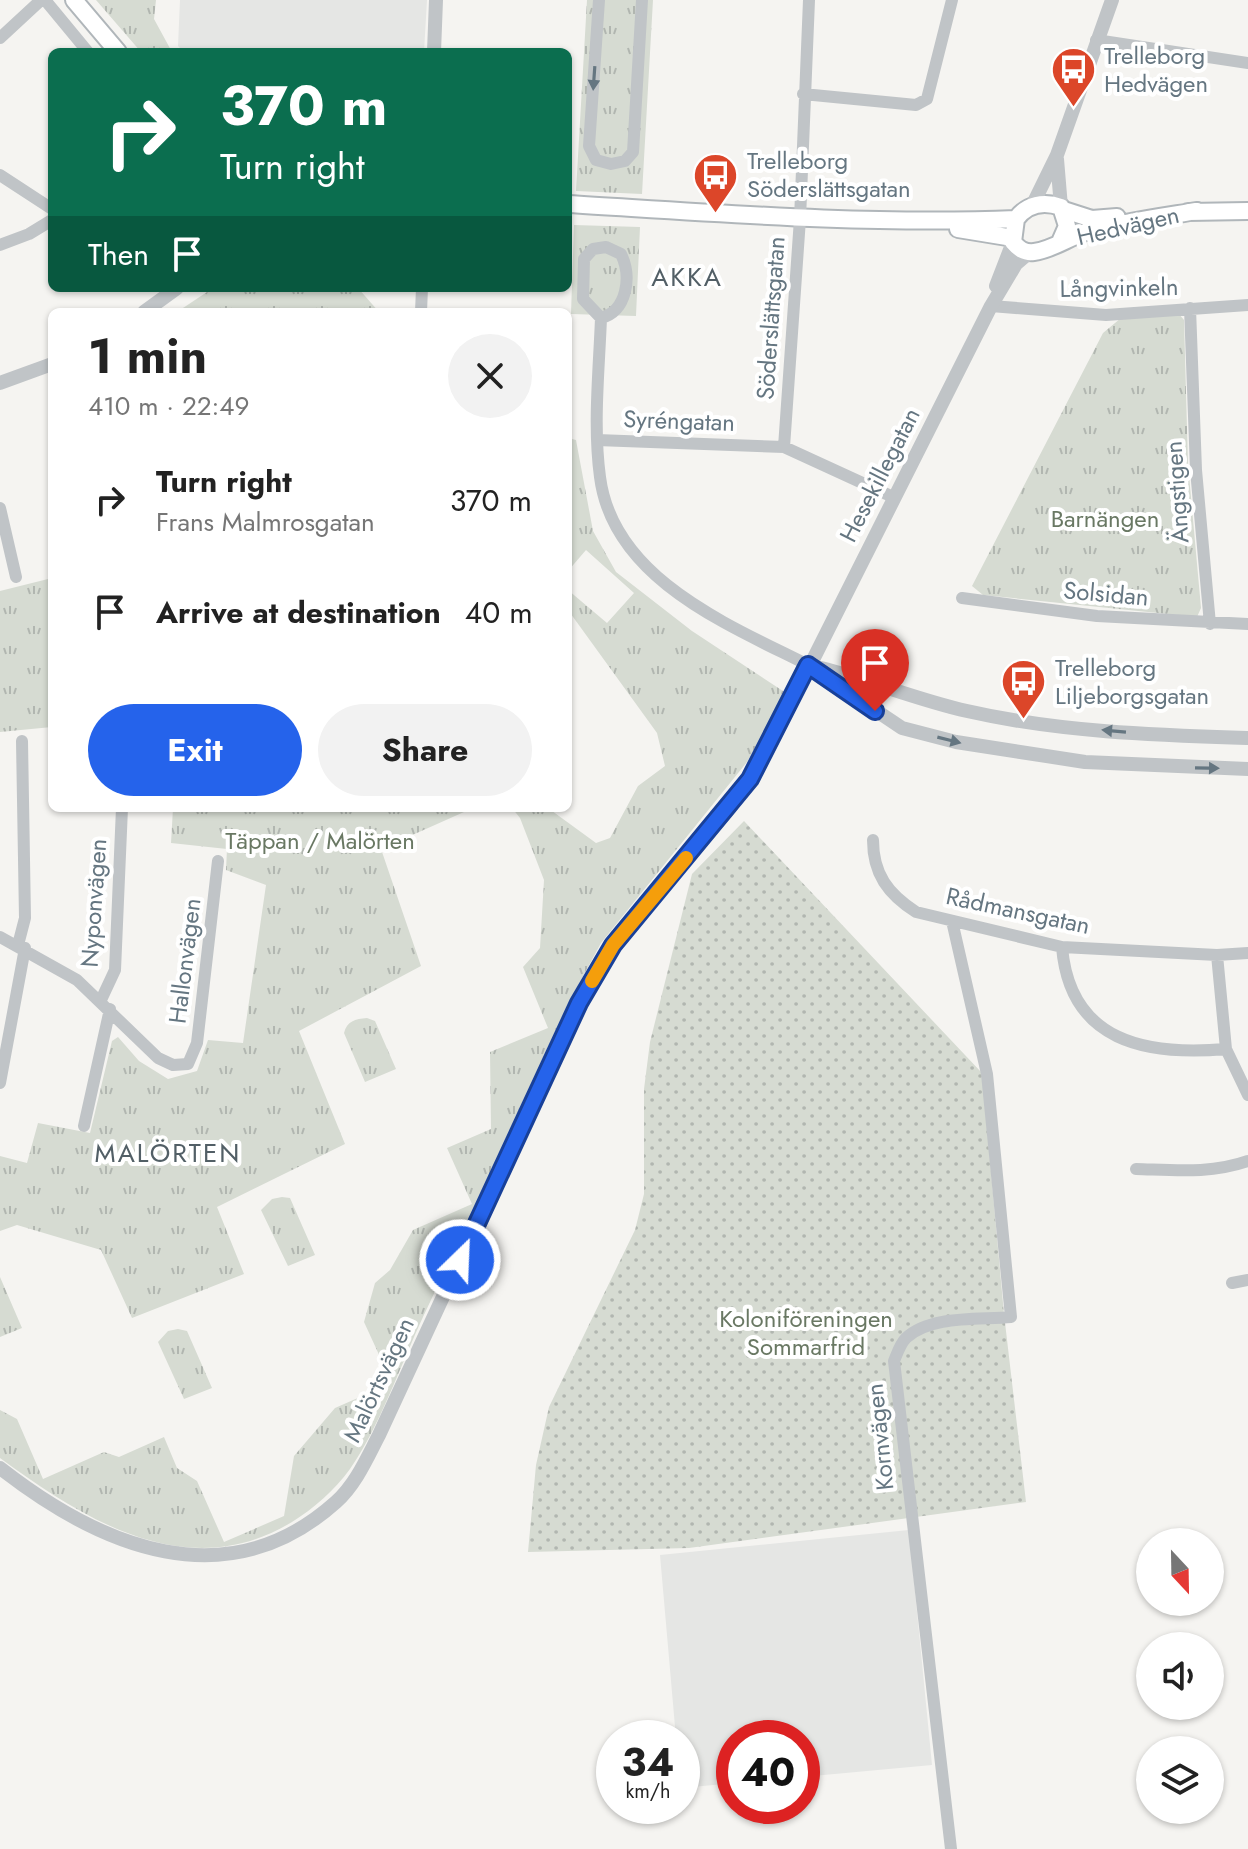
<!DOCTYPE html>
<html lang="en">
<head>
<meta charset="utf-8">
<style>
  body { margin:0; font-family:Jost,sans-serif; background:#f2f2f2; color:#222; height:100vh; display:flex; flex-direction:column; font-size:30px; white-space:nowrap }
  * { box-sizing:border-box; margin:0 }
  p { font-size:26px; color:#767676 }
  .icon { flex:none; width:44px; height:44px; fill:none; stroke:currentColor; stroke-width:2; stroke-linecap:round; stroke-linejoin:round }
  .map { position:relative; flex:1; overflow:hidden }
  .sheet { position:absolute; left:48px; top:308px; width:524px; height:504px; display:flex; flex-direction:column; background:#fff; border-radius:12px; box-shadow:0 2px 6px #0004 }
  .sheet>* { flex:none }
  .guide { position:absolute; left:48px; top:48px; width:524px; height:244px; border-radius:12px; box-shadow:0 2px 6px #0004; background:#0b6e4f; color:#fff; overflow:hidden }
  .needle { width:52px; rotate:158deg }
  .controls { position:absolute; left:1136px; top:1528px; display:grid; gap:16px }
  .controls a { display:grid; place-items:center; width:88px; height:88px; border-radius:50%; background:#fff; box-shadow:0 2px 6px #0004; font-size:40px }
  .speed { position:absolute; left:596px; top:1720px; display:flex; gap:16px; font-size:40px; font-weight:700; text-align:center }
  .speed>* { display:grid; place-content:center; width:104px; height:104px; border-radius:50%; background:#fff; box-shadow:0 2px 6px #0004; line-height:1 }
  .speed small { font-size:20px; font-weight:400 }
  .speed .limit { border:12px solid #d22; background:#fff; color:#111 }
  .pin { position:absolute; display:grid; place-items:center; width:68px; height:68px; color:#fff; margin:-82px -34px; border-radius:50% 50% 50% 0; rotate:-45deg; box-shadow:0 0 8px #0007 }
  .pin .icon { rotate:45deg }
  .me { position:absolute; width:88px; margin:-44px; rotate:24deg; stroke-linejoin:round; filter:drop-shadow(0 0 6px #0008) }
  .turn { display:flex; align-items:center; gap:28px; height:168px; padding:0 40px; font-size:36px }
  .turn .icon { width:104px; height:104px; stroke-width:2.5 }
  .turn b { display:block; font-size:56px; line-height:68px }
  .then { display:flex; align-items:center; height:76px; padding:0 40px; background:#0003; gap:16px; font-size:30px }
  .round { display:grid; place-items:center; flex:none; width:84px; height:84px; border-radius:42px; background:#f2f2f2 }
  .headline { display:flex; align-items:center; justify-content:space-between; height:136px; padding:0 40px }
  h1 { font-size:48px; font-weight:700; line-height:60px }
  .action { display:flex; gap:16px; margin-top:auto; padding:16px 40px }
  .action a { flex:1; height:92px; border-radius:48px; background:#2563eb; color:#fff; font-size:32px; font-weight:700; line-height:92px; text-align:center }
  .action a+a { background:#f2f2f2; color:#222 }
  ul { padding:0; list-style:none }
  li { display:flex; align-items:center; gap:24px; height:112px; padding:0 40px }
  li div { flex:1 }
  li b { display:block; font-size:30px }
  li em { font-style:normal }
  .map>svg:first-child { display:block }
</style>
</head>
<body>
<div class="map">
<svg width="1248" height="1849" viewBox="0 0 1248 1849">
  <defs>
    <pattern id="park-tufts" width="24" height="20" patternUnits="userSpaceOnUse" patternTransform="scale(2)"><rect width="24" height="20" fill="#d6dbd2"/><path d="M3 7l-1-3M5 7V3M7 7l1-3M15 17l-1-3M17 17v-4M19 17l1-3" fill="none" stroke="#b1b6b0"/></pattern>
    <pattern id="garden-dots" width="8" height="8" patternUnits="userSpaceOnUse" patternTransform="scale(2)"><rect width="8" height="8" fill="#d6dbd2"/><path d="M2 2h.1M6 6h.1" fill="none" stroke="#b1b6b0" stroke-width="1.8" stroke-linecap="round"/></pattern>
  </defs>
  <rect width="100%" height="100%" fill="#f5f4f1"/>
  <path fill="#e5e6e4" d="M180,0H427L424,52H184L178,46Z
    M909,1530L932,1765L802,1777V1738H734V1783L682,1788V1738H676L660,1555Z"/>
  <path fill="url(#park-tufts)" d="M96,0H156L154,19L172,52H141Z
    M587,0H653L642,194L576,191Z
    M574,225L640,227L636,316L571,314Z
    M213,288H358L379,312H177Z
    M1179,314L1184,320L1188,464L1201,608L1197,617L983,595L972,586L1103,333L1121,318Z
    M568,438L576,440L593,531L616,572L692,631L786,693L747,762L601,943L568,1004C519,1108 472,1213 423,1317C402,1362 378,1430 350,1469C335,1490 313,1509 292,1522C188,1585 86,1521 0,1458V1410L17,1419L43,1479L104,1452L119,1457L164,1437L177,1468L197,1481L224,1542L284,1516L294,1456L335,1408L392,1383L364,1322L375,1283L390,1270L413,1230L472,1204L447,1148L491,1129L490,1052L548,1028L523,967L540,948L544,880L520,818L512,808H548L596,843L610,838L638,786L665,766L657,733L568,610V590L607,623L634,593L586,550L568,571Z
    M52,578V727L0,732V591Z
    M173,808H473L381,849L421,966L299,1031L345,1144L217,1207L244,1274L132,1318L101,1250L17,1225L0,1231V1156L27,1163L38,1123L90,1133L112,1041L118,1037L139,1061L168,1079L197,1071L208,1040L243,1043L266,885L226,870L227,849L171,843Z
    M367,1018L375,1021L396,1069L365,1082L344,1033C347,1021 355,1019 367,1018Z
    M282,1197L290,1198L315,1255L288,1266L261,1210L272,1199Z
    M0,1277L22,1328L0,1337Z
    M178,1329L187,1331L212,1388L184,1399L158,1342L168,1331Z"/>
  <path fill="url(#garden-dots)" d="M744,821L982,1073L1004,1314L1026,1502L689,1548L528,1552L536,1465L549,1407L635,1230L644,1194V1089L650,1042L692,874Z"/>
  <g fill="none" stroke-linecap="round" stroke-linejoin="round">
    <defs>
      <path id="secondary" d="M74,0L118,52
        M568,204C717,213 866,225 1016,219
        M1064,210L1092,219L1117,217
        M1188,212L1248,211
        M958,229L1013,238
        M1060,242L1067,226L1061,207C1044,201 1027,204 1016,219L1013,242C1019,249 1024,253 1034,252C1052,250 1069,237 1086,232C1122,222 1160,217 1197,211"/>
    </defs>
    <use href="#secondary" stroke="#b0b6ba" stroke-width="20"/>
    <path stroke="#c0c4c7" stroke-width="12" d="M45,0L88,52
      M599,0L589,146L596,160L611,164L625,161L633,152L642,0
      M0,38L41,0
      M1096,40L1248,63
      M803,94L916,105L927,99L952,0
      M0,175L52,209
      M0,245L29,234L52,220
      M606,247L621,254C632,277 627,311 601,318L583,299L584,259L593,249Z
      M991,306L1106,315L1248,305
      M1190,308L1196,470L1210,624
      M421,312L422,288
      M601,318C599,371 593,425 600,477C613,579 729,625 808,665
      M597,440L784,447L893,497
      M784,447L800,219L809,0
      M0,508L16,577
      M962,598L1097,616L1248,624
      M873,840C873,874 888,894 916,912L1062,947L1217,955L1248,953
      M0,937L77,980L158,1058L173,1065L188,1064L197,1043L218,861
      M18,945L25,918L22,741
      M1062,947C1070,1042 1146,1056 1226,1049
      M1217,955L1226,1049L1248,1095
      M101,1000L115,970L122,808
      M0,1083L25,948
      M84,1126L110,1009
      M1136,1169C1173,1170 1212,1174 1248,1161
      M1232,1283L1248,1280
      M951,1849L894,1361C897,1354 900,1344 906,1338C930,1315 979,1320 1011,1317L987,1074L952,921"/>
    <path stroke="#c0c4c7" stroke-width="14" d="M434,52L436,0
      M1057,159L1061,207
      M1032,206L1057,155L1112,0
      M996,286L1013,242
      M144,312L177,288
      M0,383L52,364
      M808,665L902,728L956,742L1085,762L1248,769
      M821,668C870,680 918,700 967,711C1059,732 1155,735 1248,738
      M0,1468C101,1547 227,1600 336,1502C356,1484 367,1458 379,1435L579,1003L613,945L730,808L766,753L991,306L1016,264L1030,252"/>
    <use href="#secondary" stroke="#fff" stroke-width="16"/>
  </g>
  <defs><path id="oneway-solid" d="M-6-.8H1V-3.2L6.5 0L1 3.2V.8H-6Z" transform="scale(2)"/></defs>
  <g fill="#657681">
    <use href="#oneway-solid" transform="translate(594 78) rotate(94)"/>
    <use href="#oneway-solid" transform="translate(1114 731) rotate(-175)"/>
    <use href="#oneway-solid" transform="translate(949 740) rotate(14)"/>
    <use href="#oneway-solid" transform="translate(1207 768) rotate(1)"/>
  </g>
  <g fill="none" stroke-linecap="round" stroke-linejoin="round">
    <defs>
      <path id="route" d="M460,1260L579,1003L613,945L750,779L808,665L875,711"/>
    </defs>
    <use href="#route" stroke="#184099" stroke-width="20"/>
    <use href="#route" stroke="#2563eb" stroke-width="14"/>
    <path stroke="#f59e0b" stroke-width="14" d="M592,981L613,945L686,858"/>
  </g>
  <defs>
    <symbol id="bus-pin" viewBox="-11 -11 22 30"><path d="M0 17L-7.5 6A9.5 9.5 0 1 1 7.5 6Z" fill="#dc4629" stroke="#fff"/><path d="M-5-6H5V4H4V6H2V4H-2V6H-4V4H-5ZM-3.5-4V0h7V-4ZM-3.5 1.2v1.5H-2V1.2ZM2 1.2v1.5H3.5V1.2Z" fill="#fff"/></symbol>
  </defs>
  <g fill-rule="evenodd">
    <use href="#bus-pin" x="1048" y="44" width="51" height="69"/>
    <use href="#bus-pin" x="690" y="150" width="51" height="69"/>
    <use href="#bus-pin" x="998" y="656" width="51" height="69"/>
  </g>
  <g text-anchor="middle" stroke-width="8" stroke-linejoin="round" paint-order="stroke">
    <g font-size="24" fill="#657681" stroke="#fff" text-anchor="start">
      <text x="1104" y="64">Trelleborg<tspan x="1104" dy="28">Hedvägen</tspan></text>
      <text x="747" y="169">Trelleborg<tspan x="747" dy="28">Söderslättsgatan</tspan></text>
      <text x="1055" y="676">Trelleborg<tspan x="1055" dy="28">Liljeborgsgatan</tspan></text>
    </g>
    <g font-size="24" fill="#657681" stroke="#fff">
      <text transform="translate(1128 226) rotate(-13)" y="8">Hedvägen</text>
      <text transform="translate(1119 288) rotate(-1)" y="8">Långvinkeln</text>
      <text transform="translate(771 318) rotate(-86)" y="8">Söderslättsgatan</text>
      <text transform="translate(679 421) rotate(2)" y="8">Syréngatan</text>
      <text transform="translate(880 475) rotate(-63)" y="8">Hesekillegatan</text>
      <text transform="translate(1177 492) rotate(-94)" y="8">Ängstigen</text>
      <text transform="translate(1106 594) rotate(5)" y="8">Solsidan</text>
      <text transform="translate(94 903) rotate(-86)" y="8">Nyponvägen</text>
      <text transform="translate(1018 911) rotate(12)" y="8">Rådmansgatan</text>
      <text transform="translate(185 961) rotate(-83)" y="8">Hallonvägen</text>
      <text transform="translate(379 1380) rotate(-65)" y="8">Malörtsvägen</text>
      <text transform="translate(880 1437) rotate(-96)" y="8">Kornvägen</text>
    </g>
    <g font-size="24" fill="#697863" stroke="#fff">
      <text x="1105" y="527">Barnängen</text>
      <text x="320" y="849">Täppan / Malörten</text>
      <text x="806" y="1327">Koloniföreningen<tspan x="806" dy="28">Sommarfrid</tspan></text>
    </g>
    <g font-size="26" letter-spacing="2" fill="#525f66" stroke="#fff">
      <text x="687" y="286">AKKA</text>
      <text x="168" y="1162">MALÖRTEN</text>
    </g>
  </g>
</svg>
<div class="controls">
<a><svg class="needle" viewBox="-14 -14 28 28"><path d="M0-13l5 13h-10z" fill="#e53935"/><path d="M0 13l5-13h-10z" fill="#767676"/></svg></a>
<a><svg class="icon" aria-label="sound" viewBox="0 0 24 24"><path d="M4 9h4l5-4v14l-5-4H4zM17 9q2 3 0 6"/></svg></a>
<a><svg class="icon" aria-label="layers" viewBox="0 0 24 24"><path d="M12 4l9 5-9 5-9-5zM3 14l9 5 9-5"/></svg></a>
</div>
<div class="speed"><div>34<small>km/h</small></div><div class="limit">40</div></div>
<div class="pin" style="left:875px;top:711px;background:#d93025"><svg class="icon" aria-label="arrive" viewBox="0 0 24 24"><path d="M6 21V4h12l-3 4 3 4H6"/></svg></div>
<svg class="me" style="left:460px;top:1260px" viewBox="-20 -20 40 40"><circle r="17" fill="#2563eb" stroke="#fff" stroke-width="3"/><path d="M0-11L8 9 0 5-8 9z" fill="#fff"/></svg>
<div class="guide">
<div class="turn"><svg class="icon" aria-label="right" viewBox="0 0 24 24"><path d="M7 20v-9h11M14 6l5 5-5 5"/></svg><div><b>370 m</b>Turn right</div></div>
<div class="then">Then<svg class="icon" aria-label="arrive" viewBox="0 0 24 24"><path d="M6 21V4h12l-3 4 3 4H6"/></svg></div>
</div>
<section class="sheet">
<div class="headline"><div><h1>1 min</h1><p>410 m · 22:49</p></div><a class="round"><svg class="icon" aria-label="close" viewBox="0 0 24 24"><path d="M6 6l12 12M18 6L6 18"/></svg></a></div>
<ul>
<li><svg class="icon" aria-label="right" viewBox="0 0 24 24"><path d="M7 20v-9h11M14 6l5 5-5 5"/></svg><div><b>Turn right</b><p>Frans Malmrosgatan</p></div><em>370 m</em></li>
<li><svg class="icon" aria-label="arrive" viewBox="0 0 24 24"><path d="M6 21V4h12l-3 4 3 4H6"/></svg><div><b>Arrive at destination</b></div><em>40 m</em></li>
</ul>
<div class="action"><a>Exit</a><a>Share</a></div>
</section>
</div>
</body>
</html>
